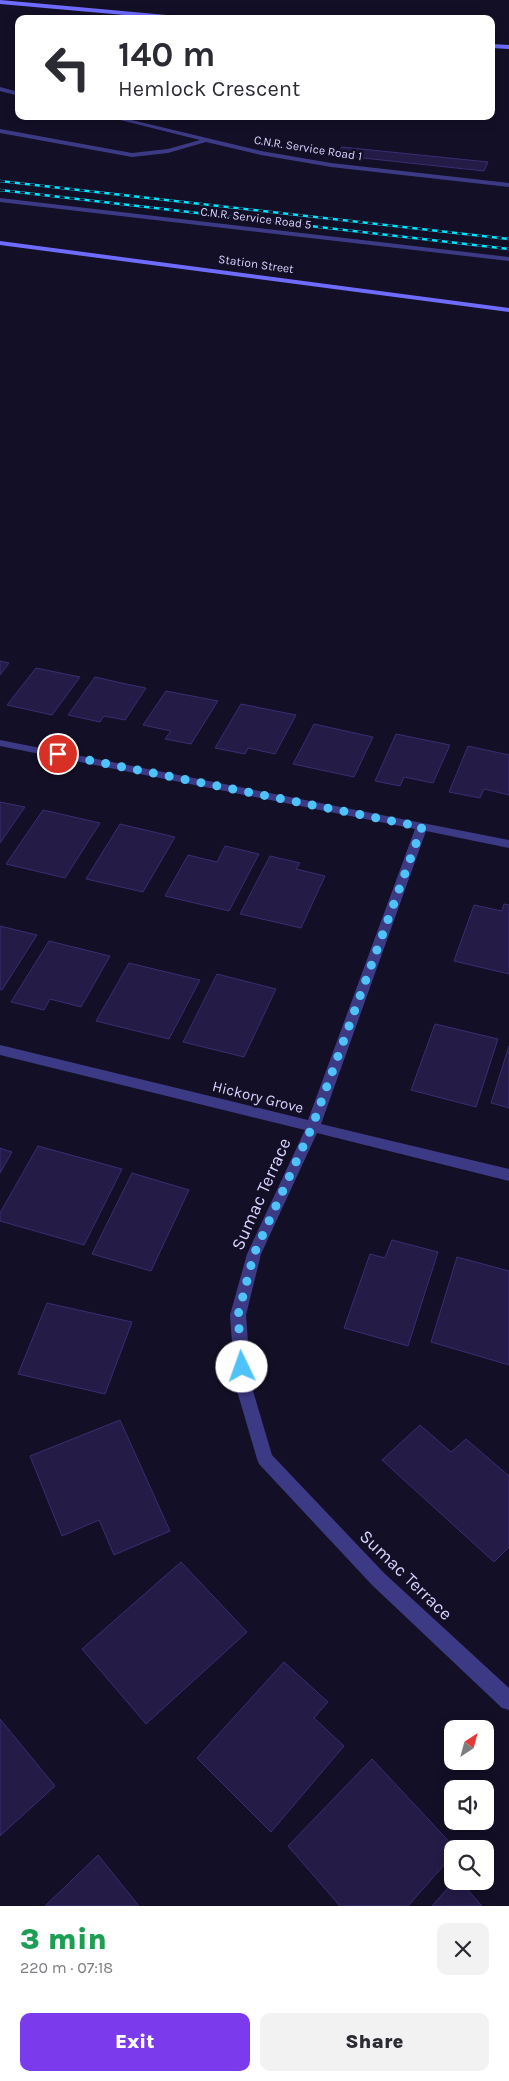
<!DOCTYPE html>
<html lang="en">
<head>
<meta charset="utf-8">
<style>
  body { margin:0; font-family:Karla,sans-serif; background:#f2f2f3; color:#2b2b33; height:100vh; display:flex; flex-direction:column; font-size:19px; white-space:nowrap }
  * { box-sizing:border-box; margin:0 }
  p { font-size:16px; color:#7c7c81 }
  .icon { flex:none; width:28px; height:28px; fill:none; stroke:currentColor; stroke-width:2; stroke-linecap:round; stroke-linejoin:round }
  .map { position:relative; height:1906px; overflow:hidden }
  .drawer { display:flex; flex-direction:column; background:#fff; flex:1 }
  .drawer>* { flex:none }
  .guide { position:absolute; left:15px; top:15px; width:480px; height:105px; border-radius:10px; box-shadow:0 2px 12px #0003; background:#fff; color:#2b2b33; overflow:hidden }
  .needle { width:32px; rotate:36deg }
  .buttons { position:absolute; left:444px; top:1720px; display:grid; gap:10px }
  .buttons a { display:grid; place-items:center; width:50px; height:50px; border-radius:10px; background:#fff; box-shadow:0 2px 12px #0003; font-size:25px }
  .pin { position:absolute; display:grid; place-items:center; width:42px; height:42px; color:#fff; margin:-21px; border:2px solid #fff; border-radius:50%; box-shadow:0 1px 5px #0007 }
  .me { position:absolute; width:55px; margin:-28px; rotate:357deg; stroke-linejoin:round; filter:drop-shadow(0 0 4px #0008) }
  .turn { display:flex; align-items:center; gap:18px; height:105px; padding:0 20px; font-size:22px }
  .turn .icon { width:65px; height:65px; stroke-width:2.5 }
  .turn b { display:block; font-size:35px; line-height:42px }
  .round { display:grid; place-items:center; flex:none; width:52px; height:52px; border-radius:10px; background:#f2f2f3 }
  .summary { display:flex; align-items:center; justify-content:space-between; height:85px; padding:0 20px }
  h1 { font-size:30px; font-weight:800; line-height:38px; color:#1e9e55 }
  .button { display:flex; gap:10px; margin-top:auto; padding:10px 20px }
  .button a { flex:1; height:58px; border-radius:10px; background:#7c3aed; color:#fff; font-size:20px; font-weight:800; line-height:58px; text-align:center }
  .button a+a { background:#f2f2f3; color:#2b2b33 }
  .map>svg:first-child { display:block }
</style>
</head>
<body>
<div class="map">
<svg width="509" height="1906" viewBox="0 0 509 1906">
  <rect width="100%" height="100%" fill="#130f26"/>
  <path fill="#241b47" stroke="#3b2d73" d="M342,147L488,162L484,171L335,155Z
    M0,661L9,663L0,675Z
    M36,668L80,677L52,715L7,705Z
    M95,677L126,684L146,688L125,720L104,716L100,722L68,715Z
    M166,691L218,701L191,744L165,739L171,731L143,725Z
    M241,704L296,715L275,754L248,748L245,754L215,748Z
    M314,724L373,737L354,777L293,764Z
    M396,734L450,745L433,783L404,777L400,786L375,781Z
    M468,746L509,755V795L484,789L480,798L449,792Z
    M0,802L25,807L0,843Z
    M43,810L100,823L65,878L6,864Z
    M120,824L175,837L143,892L86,879Z
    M225,846L259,854L229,911L165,896L188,855L217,862Z
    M270,856L300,863L296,869L325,876L301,928L240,914Z
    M504,904L509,905V974L454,961L474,905L502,911Z
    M0,926L37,935L2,990L0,989Z
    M49,941L110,956L81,1007L50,999L44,1010L11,1002Z
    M129,963L200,980L169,1039L96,1021Z
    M217,974L276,989L244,1057L183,1042Z
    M435,1024L498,1039L476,1107L411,1090Z
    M509,1046V1108L491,1103Z
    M38,1146L122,1169L84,1245L0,1221V1213Z
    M0,1148L12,1152L0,1173Z
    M132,1173L189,1190L151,1271L92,1254Z
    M392,1240L438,1252L408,1346L344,1328L370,1254L385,1258Z
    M457,1257L509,1271V1365L431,1342Z
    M47,1303L132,1322L105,1394L18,1374Z
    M120,1420L170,1531L114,1555L99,1520L62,1536L30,1456Z
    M420,1425L451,1452L466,1439L509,1476V1547L494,1562L382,1460Z
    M181,1562L247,1632L146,1724L82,1649Z
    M284,1662L328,1702L314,1718L344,1746L271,1832L197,1758Z
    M0,1719L55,1786L0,1836Z
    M372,1759L456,1849H452V1856L408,1906H340L288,1846Z
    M98,1855L139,1906H45Z
    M454,1881H460L482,1906H432Z"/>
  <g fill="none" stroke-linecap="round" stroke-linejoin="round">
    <path fill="#3d3a85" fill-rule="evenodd" d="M0,87L19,92V96L0,91Z
      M104,116H115L261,151L331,163L509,183V187L331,167L261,155L206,142L168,153L132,157L0,133V129L132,153L168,149L200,140Z
      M0,198L509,257V261L0,202Z"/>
    <path fill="#3d3a85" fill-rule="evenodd" d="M0,740L509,840V848L426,831L321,1124L509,1169V1181L317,1133L261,1254L246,1315L251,1384L272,1455L384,1573L509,1688V1710L502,1708L372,1585L259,1464L257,1459L235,1384L230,1315L247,1254L305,1130L0,1055V1045L308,1120L415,829L0,746Z"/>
    <path fill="#6f6bff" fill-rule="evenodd" d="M0,0L189,17L191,19H169L0,4Z
      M491,44L509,45V49L491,48Z
      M0,241L509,308V312L0,245Z"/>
    <defs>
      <path id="rail" d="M0,181L509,239
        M0,190L509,249"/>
    </defs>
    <use href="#rail" stroke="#00e5ff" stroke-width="2.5"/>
    <use href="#rail" stroke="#130f26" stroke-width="2" stroke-dasharray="5" stroke-linecap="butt"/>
  </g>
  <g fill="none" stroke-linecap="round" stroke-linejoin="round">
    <path stroke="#4fc3f7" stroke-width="9" stroke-dasharray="0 16.2" d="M58,754L422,827L312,1127L254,1254L238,1315L242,1367"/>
  </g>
  <g text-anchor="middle" stroke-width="5" stroke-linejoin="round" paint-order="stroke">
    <g font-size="12" fill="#d9d4ff" stroke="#130f26">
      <text transform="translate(308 148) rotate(9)" y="4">C.N.R. Service Road 1</text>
      <text transform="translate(256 218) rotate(7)" y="4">C.N.R. Service Road 5</text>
      <text transform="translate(256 264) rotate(8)" y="4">Station Street</text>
    </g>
    <g font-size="15" fill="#d9d4ff" stroke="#130f26">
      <text transform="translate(258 1097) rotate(14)" y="5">Hickory Grove</text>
    </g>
    <g font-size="18" fill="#d9d4ff" stroke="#130f26">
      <text transform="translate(261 1194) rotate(-66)" y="6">Sumac Terrace</text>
      <text transform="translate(406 1575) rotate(44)" y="6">Sumac Terrace</text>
    </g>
  </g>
</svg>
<div class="buttons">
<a><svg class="needle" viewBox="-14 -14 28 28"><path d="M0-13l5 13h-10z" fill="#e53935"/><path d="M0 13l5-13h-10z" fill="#7c7c81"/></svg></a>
<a><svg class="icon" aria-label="sound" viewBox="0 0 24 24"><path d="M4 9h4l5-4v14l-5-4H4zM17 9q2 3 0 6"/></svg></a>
<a><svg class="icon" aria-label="search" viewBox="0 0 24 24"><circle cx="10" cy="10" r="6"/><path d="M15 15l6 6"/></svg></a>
</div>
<div class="pin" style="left:58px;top:754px;background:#d93025"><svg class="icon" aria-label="arrive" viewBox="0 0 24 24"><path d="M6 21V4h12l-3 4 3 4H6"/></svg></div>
<svg class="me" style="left:242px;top:1367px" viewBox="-20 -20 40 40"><circle r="19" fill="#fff"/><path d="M0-13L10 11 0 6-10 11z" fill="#4fc3f7"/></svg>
<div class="guide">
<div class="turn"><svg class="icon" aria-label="left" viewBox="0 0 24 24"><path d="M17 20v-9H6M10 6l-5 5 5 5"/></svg><div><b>140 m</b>Hemlock Crescent</div></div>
</div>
</div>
<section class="drawer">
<div class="summary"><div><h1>3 min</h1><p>220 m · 07:18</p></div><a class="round"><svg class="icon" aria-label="close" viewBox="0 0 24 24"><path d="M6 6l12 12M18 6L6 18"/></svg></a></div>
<div class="button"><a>Exit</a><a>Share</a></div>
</section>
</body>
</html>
